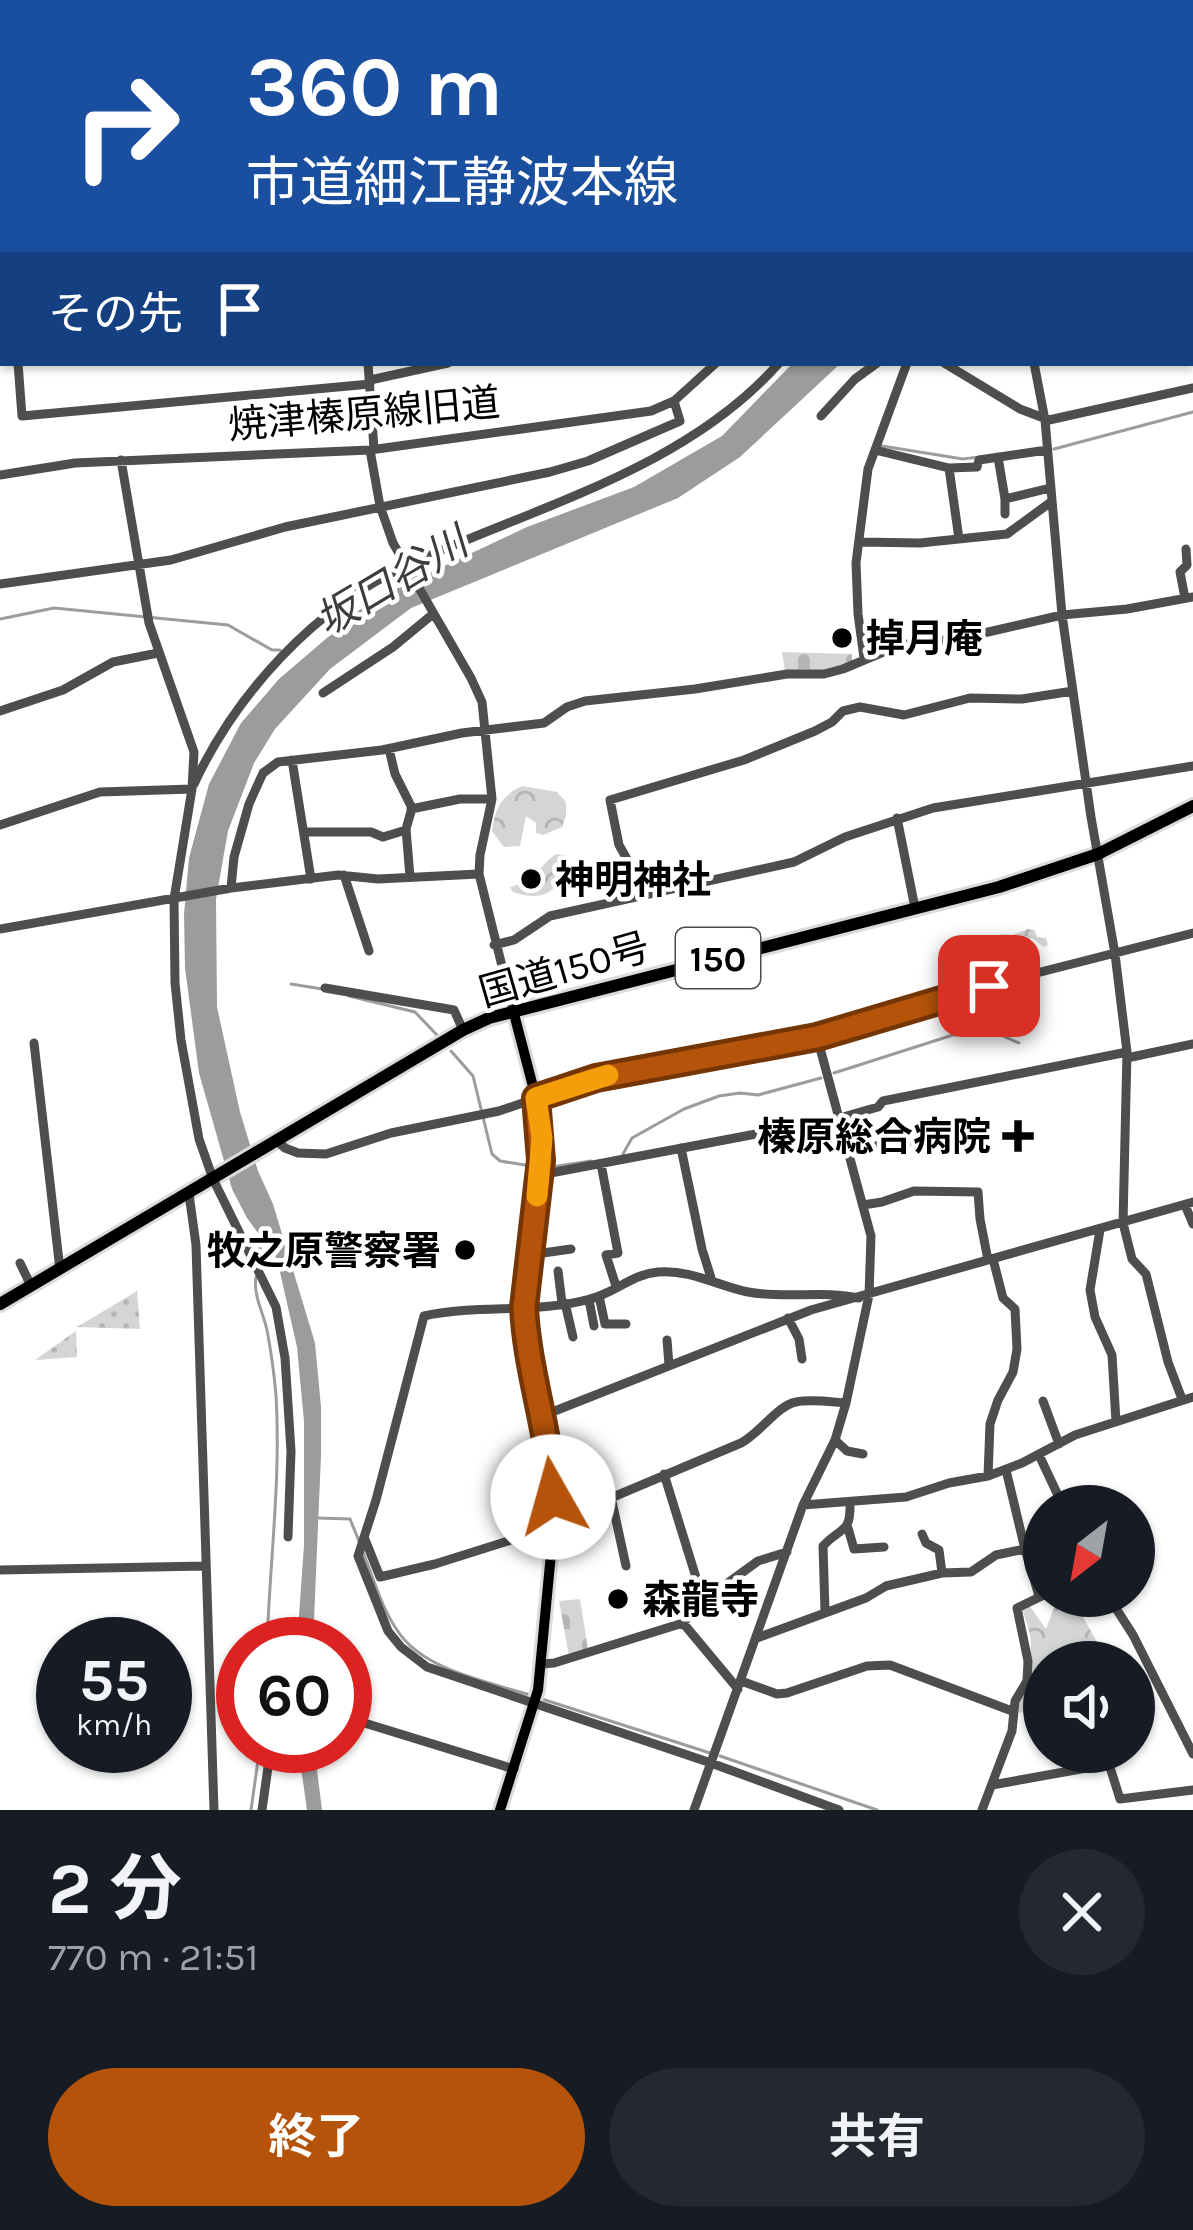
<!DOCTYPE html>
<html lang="ja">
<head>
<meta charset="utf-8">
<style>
  body { margin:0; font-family:Karla,"Noto Sans JP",sans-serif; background:#242831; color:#f1f3f6; height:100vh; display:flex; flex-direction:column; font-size:45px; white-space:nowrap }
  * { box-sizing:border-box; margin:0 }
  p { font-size:39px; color:#9ea1a6 }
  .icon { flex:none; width:66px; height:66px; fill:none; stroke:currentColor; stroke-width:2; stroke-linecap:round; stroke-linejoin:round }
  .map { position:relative; height:1810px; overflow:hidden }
  .side { display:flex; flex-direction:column; background:#171b24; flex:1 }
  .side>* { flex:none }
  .top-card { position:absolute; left:0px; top:0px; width:1194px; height:366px; box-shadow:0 3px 9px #0004; background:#1a4fa0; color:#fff; overflow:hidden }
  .needle { width:78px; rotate:211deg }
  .controls { position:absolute; left:1023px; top:1485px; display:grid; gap:24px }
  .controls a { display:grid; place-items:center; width:132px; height:132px; border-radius:50%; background:#171b24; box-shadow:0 3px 9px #0004; font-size:60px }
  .speed { position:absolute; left:36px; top:1617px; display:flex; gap:24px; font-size:60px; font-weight:700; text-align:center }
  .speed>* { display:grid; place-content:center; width:156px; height:156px; border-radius:50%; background:#171b24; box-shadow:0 3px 9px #0004; line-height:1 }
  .speed small { font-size:30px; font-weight:400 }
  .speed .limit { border:18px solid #d22; background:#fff; color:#111 }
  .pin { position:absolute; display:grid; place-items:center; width:102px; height:102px; color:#fff; margin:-51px; border-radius:24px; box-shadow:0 6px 18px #0006 }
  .me { position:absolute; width:132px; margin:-66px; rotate:353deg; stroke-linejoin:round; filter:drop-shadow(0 0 9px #0008) }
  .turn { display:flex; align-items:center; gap:42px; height:252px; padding:0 48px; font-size:54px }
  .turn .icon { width:156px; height:156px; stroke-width:2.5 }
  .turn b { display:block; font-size:84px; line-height:102px }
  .then { display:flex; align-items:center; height:114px; padding:0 48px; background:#0003; gap:24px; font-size:45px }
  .round { display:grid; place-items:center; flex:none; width:126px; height:126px; border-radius:63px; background:#242831 }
  .head { display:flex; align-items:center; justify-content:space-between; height:204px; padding:0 48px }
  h1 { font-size:72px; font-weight:700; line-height:90px }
  .primary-button { display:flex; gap:24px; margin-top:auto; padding:24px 48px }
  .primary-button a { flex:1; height:138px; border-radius:72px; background:#b45309; color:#fff; font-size:48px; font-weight:700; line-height:138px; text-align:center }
  .primary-button a+a { background:#242831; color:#f1f3f6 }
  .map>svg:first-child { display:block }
</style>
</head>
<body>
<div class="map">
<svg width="1193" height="1810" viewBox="0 0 1193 1810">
  <defs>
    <pattern id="grass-dots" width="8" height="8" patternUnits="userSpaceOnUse" patternTransform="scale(3)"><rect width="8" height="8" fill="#d5d5d5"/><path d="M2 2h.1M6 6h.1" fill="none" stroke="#b5b5b5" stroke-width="1.8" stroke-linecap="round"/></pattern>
    <pattern id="forest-crowns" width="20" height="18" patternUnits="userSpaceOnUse" patternTransform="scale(3)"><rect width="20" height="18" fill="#d5d5d5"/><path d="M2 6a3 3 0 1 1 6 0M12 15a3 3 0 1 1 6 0" fill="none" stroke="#b5b5b5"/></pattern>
    <pattern id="cemetery-stones" width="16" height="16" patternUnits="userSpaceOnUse" patternTransform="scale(3)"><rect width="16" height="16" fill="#d5d5d5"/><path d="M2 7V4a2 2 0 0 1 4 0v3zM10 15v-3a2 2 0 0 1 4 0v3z" fill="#b5b5b5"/></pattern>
  </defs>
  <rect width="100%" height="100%" fill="#fff"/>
  <path fill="url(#grass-dots)" d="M137,1291L140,1329L77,1327Z
    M76,1331L77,1357L35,1360Z"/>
  <path fill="url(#forest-crowns)" d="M522,786L557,792L566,802V816L562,827L543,835L536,833V823L526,816L520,846L504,847L492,831C495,808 501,796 522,786Z
    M556,854L569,856C562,888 547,904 513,892L510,887C539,879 535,869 556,854Z
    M1028,929L1034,930L1037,937L1046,938L1048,945L1044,947L1032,938L1020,942L1021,956L1012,957L1005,947L996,945V938L1001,934L1012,935Z
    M1058,1596H1078V1608L1097,1642V1662H1044V1706L1019,1713C1012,1691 1031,1668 1031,1644C1031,1631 1024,1616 1020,1604L1029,1605L1046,1629Z"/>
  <path fill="url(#cemetery-stones)" d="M782,652L852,654V661L826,671H785Z
    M580,1599L588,1649L569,1656L559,1601Z"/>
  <path fill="#9c9c9c" d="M793,363H841L740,457L678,498L411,608L330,669L275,729L254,763L228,831L216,899L217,1007L240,1112L258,1171L273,1204L315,1343L321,1407V1455L313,1644H297L304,1545V1421L297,1347L277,1259L247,1218L232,1189L199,1073L185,968L184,914L189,858L209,784L241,723L279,679L370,601L527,527L634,487L722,436Z
    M298,1746H314L322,1810H307Z"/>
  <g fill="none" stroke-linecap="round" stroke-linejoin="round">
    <path stroke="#9c9c9c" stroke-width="3" d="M882,446L963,459L979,457
      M1054,449L1193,412
      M0,619L54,608L228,625L272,650H280
      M291,984L322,989
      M349,996L415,1012L437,1035
      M451,1051L473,1076L492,1154L500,1161L531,1166
      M834,1073L953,1035L971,1034L987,1029L1019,1043
      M623,1154L632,1138L684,1109L719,1096L740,1093L758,1095L821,1078
      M551,1167L591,1161
      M258,1259L262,1239
      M256,1277C253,1295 263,1312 267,1330C271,1351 274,1373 276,1395C281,1478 270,1560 267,1644
      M318,1518L350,1519L359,1541
      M362,1550C373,1576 381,1607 397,1630C423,1671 490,1682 533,1696
      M542,1699L710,1753
      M720,1756L877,1810
      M251,1810L260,1746"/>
    <defs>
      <path id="major" d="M500,1810L538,1690L554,1522L552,1471L525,1332L523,1307L540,1175L541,1138L536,1098L513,1010"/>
      <path id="highway" d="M0,1304L463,1030L489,1018L999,887L1098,854L1193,806"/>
    </defs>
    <use href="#major" stroke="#dbdbdb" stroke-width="16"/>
    <use href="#highway" stroke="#dbdbdb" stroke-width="18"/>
    <path stroke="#4e4e4e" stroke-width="9" d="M374,0V3
      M585,0V3
      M766,0V3
      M949,0V3
      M31,3V0
      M161,3V0
      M1181,3L1185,0
      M1191,152L1193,151
      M0,170H3
      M1191,211H1193
      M0,231H3
      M1191,305L1193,304
      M0,306L3,305
      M0,359L3,358
      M18,363L22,416L370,384
      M368,363L374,449
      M944,363L1020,409L1049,420L1193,388
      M1034,363L1045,420L1062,615L1091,817L1115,954L1127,1052L1123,1223L1132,1259L1146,1274L1168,1362L1182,1399
      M370,380L448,363
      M821,416L855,379L877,363
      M370,450L380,506L393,543L471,678L482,702L492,799L480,855L479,874L513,1010
      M875,450L949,468L977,467L979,460L1047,450
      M998,457L1005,499
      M121,460L149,623L194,752L192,789L174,899L175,983L181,1040L199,1139L213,1179L276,1307L285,1358L291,1451L288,1537
      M949,468L959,539
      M0,475L75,463L370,450L651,411L674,401L716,363
      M1005,514V499L1050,488
      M860,542L920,543L1007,534L1051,502
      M0,584L171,560L285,527L550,472L588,461L680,421L674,401
      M1185,598L1180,572L1187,565L1186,549
      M864,658L858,614L856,563L868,469L907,363
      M323,693L393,647L433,614
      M0,711L63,690L113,662L158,653
      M389,749L395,774L412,808L406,829L410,877
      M292,760L311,879
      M194,784C236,694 314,608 406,566C531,508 685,470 779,363
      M411,809L460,799H492
      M897,818L915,908
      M0,825L100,792L192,789
      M304,832H371L383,837L406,830
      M344,875L369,951
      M231,888L234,857L249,804L263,773L278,762L382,750L462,733L544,723L567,707L585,701L695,689L787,674H824L843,669L900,645L962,638L1062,615L1127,609L1193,597
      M640,895L636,875L619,845L610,800L744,760L815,731L832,722L843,711L860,707L904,715L970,698L1022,699L1073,691
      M0,929L231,888L338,875L378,879L479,874
      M494,945L514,940L550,916L794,862L845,837L933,808L1193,766
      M325,988L454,1010L463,1030
      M34,1043L60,1270
      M1127,1058L1193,1044
      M277,1141L285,1148L298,1153L326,1154L391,1133L499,1111L596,1078L817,1037L1025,976L1193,933
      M681,1148L702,1249L712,1281
      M849,1154L883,1144L935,1139
      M601,1164L618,1253L606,1255L616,1286
      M540,1175L756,1134L808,1127L878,1107L883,1101L1127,1052
      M189,1194L196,1245L214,1810
      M863,1205L882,1202L914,1191L978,1192L980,1219L988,1260
      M1185,1205L1193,1224
      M1100,1230L1090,1290L1095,1317L1112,1355L1116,1422
      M529,1255L571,1249
      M20,1263L31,1286
      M558,1271L562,1303
      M599,1296L605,1324H626
      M589,1300L594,1326
      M565,1303L573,1337
      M788,1318L799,1339L802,1359
      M667,1340L669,1365
      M1043,1401L1059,1444
      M542,1416L811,1310L1193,1202
      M835,1440L847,1451L863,1454
      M1039,1455L1063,1506
      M1006,1470L1025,1549L1039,1596
      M664,1474L703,1600
      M988,1476L990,1424L998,1400L1013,1372L1017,1349L1015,1309L1003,1298L993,1259
      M611,1497L626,1566
      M803,1505L906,1497L949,1483L988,1476L1022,1463L1075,1435L1193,1397
      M848,1528L854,1549L884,1547
      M922,1534L926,1543L939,1550L942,1573
      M364,1537L380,1577L435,1564L546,1529L554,1522L741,1443C760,1433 778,1405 796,1402C812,1399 831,1402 846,1403
      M0,1570L205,1566
      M1108,1596L1133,1635L1193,1754
      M825,1611L823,1546C841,1526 851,1535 850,1502
      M683,1623L738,1689
      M757,1638L866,1598L886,1586L942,1573L971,1572L996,1555L1025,1549
      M542,1664L554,1663L683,1623L703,1601L758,1561L787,1552
      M741,1681L777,1694L787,1693L867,1666L890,1665L1012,1711
      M345,1717L514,1769
      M992,1785L1109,1764L1120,1799L1193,1790
      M262,1810L271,1746
      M694,1810L803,1505L835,1440L846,1403L869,1295L871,1236L817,1037
      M839,1810L711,1763L427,1667L401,1647L388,1631L358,1556L376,1500L424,1316C479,1304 537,1314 590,1299C615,1293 632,1274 658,1272C690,1269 718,1286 748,1292C785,1299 822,1290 859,1298
      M982,1810L1012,1731L1015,1701L1027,1681L1028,1661L1017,1608L1044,1595"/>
    <use href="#major" stroke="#000" stroke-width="10"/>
    <use href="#highway" stroke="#000" stroke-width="12"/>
  </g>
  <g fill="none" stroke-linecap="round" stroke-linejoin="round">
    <defs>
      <path id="route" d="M553,1497C550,1433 527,1371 524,1307L541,1160L536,1098L596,1078L817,1037L989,986"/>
    </defs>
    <use href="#route" stroke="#753606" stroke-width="30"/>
    <use href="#route" stroke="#b45309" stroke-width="21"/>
    <path stroke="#f59e0b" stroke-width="21" d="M537,1196L542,1138L536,1098L608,1075"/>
  </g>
  <g fill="#000" stroke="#fff" stroke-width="4.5">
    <circle cx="842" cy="638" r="12"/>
    <circle cx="531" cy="879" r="12"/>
    <path d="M1012 1118h12v12h12v12h-12v12h-12v-12h-12v-12h12z"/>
    <circle cx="465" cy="1250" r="12"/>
    <circle cx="618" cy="1599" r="12"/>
  </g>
  <g text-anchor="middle" stroke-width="9" stroke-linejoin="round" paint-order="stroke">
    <rect fill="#fff" stroke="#4c4c4c" stroke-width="3" x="676" y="928" width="84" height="60" rx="9"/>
    <g font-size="36" font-weight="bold" fill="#000">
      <text x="718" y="971">150</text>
    </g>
    <g font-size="39" fill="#000" stroke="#fff">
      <text transform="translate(364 413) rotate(-5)" y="14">焼津榛原線旧道</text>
      <text transform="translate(564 969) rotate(-16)" y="14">国道150号</text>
    </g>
    <g font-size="39" font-weight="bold" fill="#000" stroke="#fff" text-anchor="start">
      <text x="866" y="652">掉月庵</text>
      <text x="555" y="893">神明神社</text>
      <text x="991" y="1150" text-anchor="end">榛原総合病院</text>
      <text x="441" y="1264" text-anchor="end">牧之原警察署</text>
      <text x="642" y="1613">森龍寺</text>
    </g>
    <g font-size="42" font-style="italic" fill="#3d3d3d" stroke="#fff">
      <text transform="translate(391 581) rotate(-31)" y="15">坂口谷川</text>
    </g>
  </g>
</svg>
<div class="controls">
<a><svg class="needle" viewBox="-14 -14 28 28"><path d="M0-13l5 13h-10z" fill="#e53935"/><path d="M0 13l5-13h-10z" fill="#9ea1a6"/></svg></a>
<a><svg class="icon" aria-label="sound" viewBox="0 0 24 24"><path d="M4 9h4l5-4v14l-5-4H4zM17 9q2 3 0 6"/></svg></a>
</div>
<div class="speed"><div>55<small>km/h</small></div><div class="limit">60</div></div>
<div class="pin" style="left:989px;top:986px;background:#d93025"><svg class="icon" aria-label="arrive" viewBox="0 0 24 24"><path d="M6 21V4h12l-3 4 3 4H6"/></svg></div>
<svg class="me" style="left:553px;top:1497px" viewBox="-20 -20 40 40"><circle r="19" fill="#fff"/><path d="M0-13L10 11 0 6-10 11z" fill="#b45309"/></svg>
<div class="top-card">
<div class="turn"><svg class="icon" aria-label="right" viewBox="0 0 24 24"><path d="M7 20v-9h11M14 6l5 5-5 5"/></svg><div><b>360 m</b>市道細江静波本線</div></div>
<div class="then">その先<svg class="icon" aria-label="arrive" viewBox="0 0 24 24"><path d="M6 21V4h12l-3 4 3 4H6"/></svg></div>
</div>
</div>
<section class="side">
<div class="head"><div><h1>2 分</h1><p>770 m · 21:51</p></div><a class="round"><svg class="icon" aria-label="close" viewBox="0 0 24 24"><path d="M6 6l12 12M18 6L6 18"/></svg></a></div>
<div class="primary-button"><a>終了</a><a>共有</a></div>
</section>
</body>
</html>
